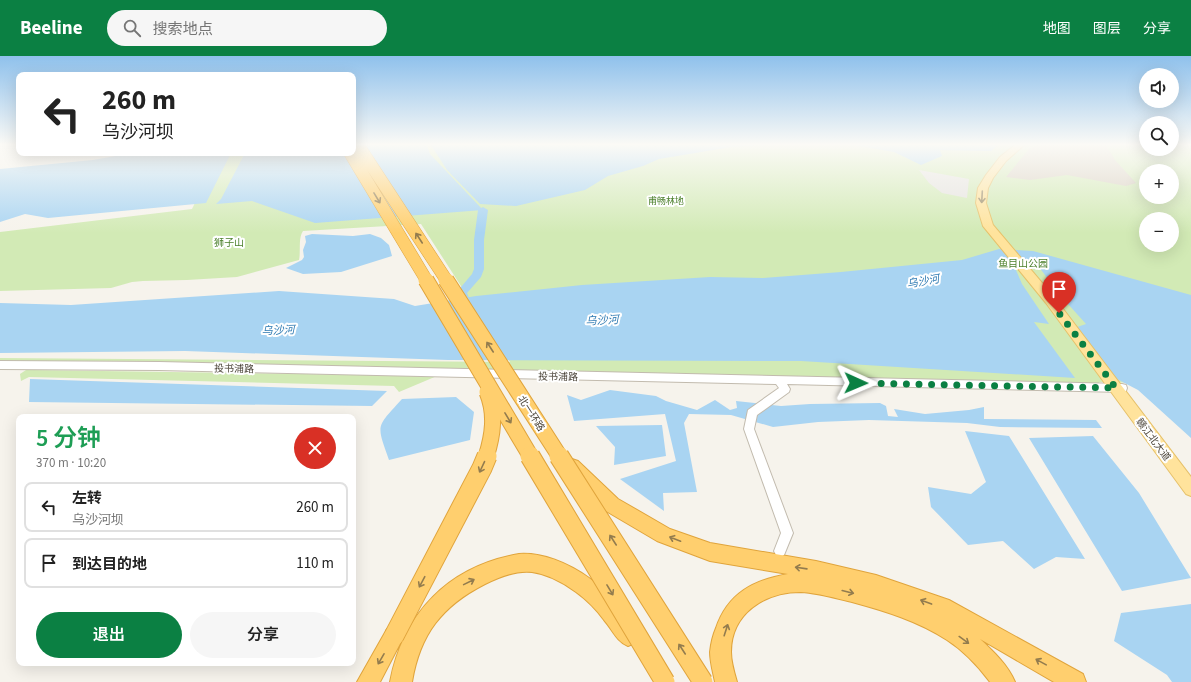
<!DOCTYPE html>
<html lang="zh">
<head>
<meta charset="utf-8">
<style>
  body { margin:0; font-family:"Source Sans 3","Noto Sans SC",sans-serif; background:#f6f6f6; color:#222; height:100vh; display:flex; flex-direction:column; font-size:15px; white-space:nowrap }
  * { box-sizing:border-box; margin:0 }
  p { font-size:13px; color:#767676 }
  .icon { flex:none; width:22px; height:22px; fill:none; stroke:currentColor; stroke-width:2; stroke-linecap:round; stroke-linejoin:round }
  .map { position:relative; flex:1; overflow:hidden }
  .panel { position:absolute; left:16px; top:358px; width:340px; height:252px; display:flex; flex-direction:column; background:#fff; border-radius:8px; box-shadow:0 4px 16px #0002 }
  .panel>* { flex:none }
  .banner { position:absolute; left:16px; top:16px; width:340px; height:84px; border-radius:8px; box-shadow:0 4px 16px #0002; background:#fff; color:#222; overflow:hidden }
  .fabs { position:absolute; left:1139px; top:12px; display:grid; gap:8px }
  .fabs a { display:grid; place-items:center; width:40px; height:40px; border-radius:50%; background:#fff; box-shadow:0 4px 16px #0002; font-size:20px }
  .pin { position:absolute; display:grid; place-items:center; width:34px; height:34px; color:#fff; margin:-41px -17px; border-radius:50% 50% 50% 0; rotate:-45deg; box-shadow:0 0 4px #0007 }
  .pin .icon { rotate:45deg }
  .me { position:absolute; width:44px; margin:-22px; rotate:91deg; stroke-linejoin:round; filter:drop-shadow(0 0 3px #0008) }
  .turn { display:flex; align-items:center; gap:14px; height:84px; padding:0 20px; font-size:18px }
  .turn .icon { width:52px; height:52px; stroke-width:2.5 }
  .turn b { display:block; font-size:28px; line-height:34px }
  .round { display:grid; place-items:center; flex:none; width:42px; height:42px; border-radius:21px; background:#f6f6f6 }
  .overview { display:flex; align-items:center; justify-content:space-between; height:68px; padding:0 20px }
  h1 { font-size:24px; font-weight:600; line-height:30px; color:#1e9e55 }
  .primary-button { display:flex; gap:8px; margin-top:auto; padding:8px 20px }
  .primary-button a { flex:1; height:46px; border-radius:24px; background:#0b8043; color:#fff; font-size:16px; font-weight:600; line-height:46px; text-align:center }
  .primary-button a+a { background:#f6f6f6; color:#222 }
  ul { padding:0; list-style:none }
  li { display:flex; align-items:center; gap:12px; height:50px; margin:0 8px 6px; padding:0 12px; border:2px solid #e0e0e0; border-radius:8px }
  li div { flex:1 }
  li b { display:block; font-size:15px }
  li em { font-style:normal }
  header { display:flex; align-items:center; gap:24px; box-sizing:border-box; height:56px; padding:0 20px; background:#0b8043; color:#fff }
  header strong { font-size:19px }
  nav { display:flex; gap:22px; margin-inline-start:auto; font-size:14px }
  .search { width:280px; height:36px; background:#f6f6f6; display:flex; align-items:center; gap:10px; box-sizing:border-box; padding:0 14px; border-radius:22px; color:#767676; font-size:15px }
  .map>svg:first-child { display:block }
</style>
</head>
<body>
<header>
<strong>Beeline</strong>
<div class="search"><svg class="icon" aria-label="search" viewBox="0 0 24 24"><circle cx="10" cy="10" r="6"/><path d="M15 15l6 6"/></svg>搜索地点</div>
<nav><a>地图</a><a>图层</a><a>分享</a></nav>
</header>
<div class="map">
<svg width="1191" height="626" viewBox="0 0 1191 626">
  <rect width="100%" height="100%" fill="#f6f3ec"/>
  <path fill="#d2eab5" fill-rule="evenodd" d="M353,89H1146V93H1172V89H1191V328L1099,326L1100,328L0,308V302L510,306L421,168L303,175C298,182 301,195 299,204L237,221L187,224L143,225L132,226L111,232L0,235V176L192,153L219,97H353ZM1146,115H1172V141H1146ZM1146,163H1172V189H1146Z
    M26,314H33L437,320L399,336L394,330L29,321L21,325L20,318Z"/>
  <path fill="#e5e3e0" d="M919,114L969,123L967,142L942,137L929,127Z"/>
  <path fill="#a9d4f2" d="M353,89H427L430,98L483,154L315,167L252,145L216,148L221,143L245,97H353Z
    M431,89H761L731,91L659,103L643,110L608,120L585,134L516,150L480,148L447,114Z
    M854,89H998L991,95L940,94L942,100L921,109L894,96Z
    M124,97H231L206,147L48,162L25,158L0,166V113L93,104L121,99Z
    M312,178L353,180L370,178L381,182L389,189L392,200L341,216L303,218L286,212L302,204L304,201L303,194L306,186L305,180Z
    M999,193L1033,195L1191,239V382L1138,334L1113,321L1077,271L1086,268L1059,238L1042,215L1034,206L1013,207L1022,228L1049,268L1034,266L1075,322L801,305L448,304L185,295L0,297V247L71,249L279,235L394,243L415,250L476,240L582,229L710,221L763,222L841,216L962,204Z
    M30,323L387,335L372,350L29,346Z
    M610,334L656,340L666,345L697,354L715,344L730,354L737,352L736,345L781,350L810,348L880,347L886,350L888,360L898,361L894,353L925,358L969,354L984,351V363L1096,364L1102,372L1000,371L967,367L869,364L818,366L773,371L731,359L689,358L684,367L697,436L663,437L664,455L620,423L676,405L665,358L574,365L567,339L581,344Z
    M456,341L474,356L470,384L389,404C376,367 376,372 402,343Z
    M662,369L666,400L614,409L615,391L596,370Z
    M965,375L1009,380L1085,503L1056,501L1034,513L1003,485L968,489L931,451L928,431L971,438L986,426Z
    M1093,380L1139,437L1191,522L1122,535L1029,382Z
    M1191,548V626H1172L1167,619L1114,585L1121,557Z"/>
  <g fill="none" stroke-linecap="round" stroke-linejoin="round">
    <path fill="#a9d4f2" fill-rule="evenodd" d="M483,151L488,154L484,184V213L481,221L467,237L472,249L471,252H463L456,237L472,218L474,213V184L478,154Z"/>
  </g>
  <path fill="#d8cfc1" d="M1036,89H1106L1115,104L1136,127L1126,130L1067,119L1030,124L1006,121L1029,93Z"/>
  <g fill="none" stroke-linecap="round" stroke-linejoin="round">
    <defs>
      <path id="minor" d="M0,305L159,306L1122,328L1126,329L1127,332L1126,335L1122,336L787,328L790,333L789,336L757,359L754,373L793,477L784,499L780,501L776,499L774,495L781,477L744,373L748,354L779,332L776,328L159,314L0,313Z"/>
      <path id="major" d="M1015,89H1024L1006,105L993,122L988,132L986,147L993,169L1054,241L1191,421V440L1186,438L1046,247L983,170L976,147L978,132L986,119L1000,101Z"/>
      <path id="highway" d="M572,403L578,405L618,443L670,473L710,487L816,505L876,519L949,544L1083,618L1086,626H1054L980,583C993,595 1008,609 1015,626H990C978,610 964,595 947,584C918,565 885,555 852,546C835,542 818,537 801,536C765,536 731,557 731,596C731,606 734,616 737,626H715C713,616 710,606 710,596C711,587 713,579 716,572C728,537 754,524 788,518L710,505L657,485L606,455L588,438L566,415L563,410L566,405Z
        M519,498C565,495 622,539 638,580L635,587L628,590C617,586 612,573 604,564C596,553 587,544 576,536C564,527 547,518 532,516C516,514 499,521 485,528C442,550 420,578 412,626H390C403,557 449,510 519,498Z
        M394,570L401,573L404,580L380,626H357L387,573Z"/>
    </defs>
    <use href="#minor" stroke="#c2bbae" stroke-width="2"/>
    <use href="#major" stroke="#e6c16a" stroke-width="2"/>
    <use href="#highway" stroke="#e0a43c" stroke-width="2"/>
    <use href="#minor" fill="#fff" fill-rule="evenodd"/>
    <use href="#major" fill="#ffe39c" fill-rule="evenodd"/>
    <use href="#highway" fill="#ffcf6e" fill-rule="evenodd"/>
    <defs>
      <path id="highway-bridge-far2" d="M358,89L447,225
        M350,97L427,225"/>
      <path id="highway-bridge-far1" d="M426,224L531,401
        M446,224L560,401
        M486,401C493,379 496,358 487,336"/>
      <path id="highway-bridge" d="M530,400L665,626
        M559,400L703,626
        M394,580L482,412L487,400"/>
    </defs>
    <use href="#highway-bridge-far2" stroke="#e0a43c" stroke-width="13" stroke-linecap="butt"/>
    <use href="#highway-bridge-far1" stroke="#e0a43c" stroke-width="17" stroke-linecap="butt"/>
    <use href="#highway-bridge" stroke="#e0a43c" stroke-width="21" stroke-linecap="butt"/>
    <use href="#highway-bridge-far2" stroke="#ffcf6e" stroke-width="12"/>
    <use href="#highway-bridge-far1" stroke="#ffcf6e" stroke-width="15"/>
    <use href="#highway-bridge" stroke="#ffcf6e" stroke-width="19"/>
  </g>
  <defs><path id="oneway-shaft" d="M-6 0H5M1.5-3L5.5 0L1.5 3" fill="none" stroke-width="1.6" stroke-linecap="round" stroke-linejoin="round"/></defs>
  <use stroke="#9c8c66" href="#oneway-shaft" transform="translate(982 141) rotate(93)"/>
  <g stroke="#937c4e">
    <use href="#oneway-shaft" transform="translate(377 142) rotate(59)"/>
    <use href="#oneway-shaft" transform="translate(419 182) rotate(-123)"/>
    <use href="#oneway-shaft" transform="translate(490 291) rotate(-123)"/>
    <use href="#oneway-shaft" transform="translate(508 362) rotate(59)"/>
    <use href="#oneway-shaft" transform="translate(482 411) rotate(115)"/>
    <use href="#oneway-shaft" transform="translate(675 483) rotate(-159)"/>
    <use href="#oneway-shaft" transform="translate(613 484) rotate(-123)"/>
    <use href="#oneway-shaft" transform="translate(801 512) rotate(-172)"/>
    <use href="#oneway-shaft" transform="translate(422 526) rotate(118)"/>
    <use href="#oneway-shaft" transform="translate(469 526) rotate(-26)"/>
    <use href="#oneway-shaft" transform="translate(610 534) rotate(59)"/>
    <use href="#oneway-shaft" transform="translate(848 536) rotate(14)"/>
    <use href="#oneway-shaft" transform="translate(926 546) rotate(-160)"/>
    <use href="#oneway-shaft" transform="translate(726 574) rotate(-72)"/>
    <use href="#oneway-shaft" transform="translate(964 584) rotate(36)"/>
    <use href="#oneway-shaft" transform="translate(682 593) rotate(-123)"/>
    <use href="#oneway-shaft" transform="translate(381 603) rotate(120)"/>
    <use href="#oneway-shaft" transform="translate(1041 606) rotate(-151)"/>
  </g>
  <linearGradient id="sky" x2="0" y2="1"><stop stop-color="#8fc1ec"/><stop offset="0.5" stop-color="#fbfaf6"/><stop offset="1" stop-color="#fbfaf6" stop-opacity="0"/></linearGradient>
  <rect width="1191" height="177" fill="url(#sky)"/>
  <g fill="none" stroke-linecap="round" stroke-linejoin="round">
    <path stroke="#0b8043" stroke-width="7" stroke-dasharray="0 12.6" d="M856,327L1116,332L1059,257"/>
  </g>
  <g text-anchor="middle" stroke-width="4" stroke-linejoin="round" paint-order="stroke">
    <g font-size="9" fill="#4a7f2a" stroke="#fff">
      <text x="666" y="148">甫畅林地</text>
    </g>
    <g font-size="10" fill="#4a7f2a" stroke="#fff">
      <text x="229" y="190">狮子山</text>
      <text x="1023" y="211">鱼目山公园</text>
    </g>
    <g font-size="10" fill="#4b4439" stroke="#fff">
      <text transform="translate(234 312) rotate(1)" y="4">投书浦路</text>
      <text transform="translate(558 320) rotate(1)" y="4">投书浦路</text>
      <text transform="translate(532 357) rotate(57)" y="4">北一环路</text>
      <text transform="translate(1154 383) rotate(53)" y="4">赣江北大道</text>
    </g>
    <g font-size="11" font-style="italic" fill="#2e7ab2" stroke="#fff">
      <text transform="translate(923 225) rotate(-10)" y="4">乌沙河</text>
      <text transform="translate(602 264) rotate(-3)" y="4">乌沙河</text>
      <text transform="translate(278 274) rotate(-2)" y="4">乌沙河</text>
    </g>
  </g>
</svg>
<div class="fabs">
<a><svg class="icon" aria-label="sound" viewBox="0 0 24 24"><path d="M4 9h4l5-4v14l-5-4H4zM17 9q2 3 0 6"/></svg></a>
<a><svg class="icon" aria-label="search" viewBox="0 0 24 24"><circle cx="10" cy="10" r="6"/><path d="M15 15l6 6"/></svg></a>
<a>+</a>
<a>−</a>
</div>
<div class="pin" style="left:1059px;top:257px;background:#d93025"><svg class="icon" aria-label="arrive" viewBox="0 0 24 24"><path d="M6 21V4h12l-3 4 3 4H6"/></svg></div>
<svg class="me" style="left:856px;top:327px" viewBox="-20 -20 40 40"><path d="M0-17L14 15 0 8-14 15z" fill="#0b8043" stroke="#fff" stroke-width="4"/></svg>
<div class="banner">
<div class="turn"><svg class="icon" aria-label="left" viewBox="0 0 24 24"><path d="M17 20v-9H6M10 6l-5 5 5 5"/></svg><div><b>260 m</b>乌沙河坝</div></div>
</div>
<section class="panel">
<div class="overview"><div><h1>5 分钟</h1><p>370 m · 10:20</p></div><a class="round" style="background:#d93025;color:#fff"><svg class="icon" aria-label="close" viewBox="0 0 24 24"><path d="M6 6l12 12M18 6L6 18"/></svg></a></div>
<ul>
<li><svg class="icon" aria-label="left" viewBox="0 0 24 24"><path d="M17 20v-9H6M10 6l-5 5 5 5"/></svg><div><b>左转</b><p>乌沙河坝</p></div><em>260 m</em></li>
<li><svg class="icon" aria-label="arrive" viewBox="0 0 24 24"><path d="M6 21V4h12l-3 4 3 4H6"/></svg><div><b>到达目的地</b></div><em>110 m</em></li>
</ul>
<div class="primary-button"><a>退出</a><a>分享</a></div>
</section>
</div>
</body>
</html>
